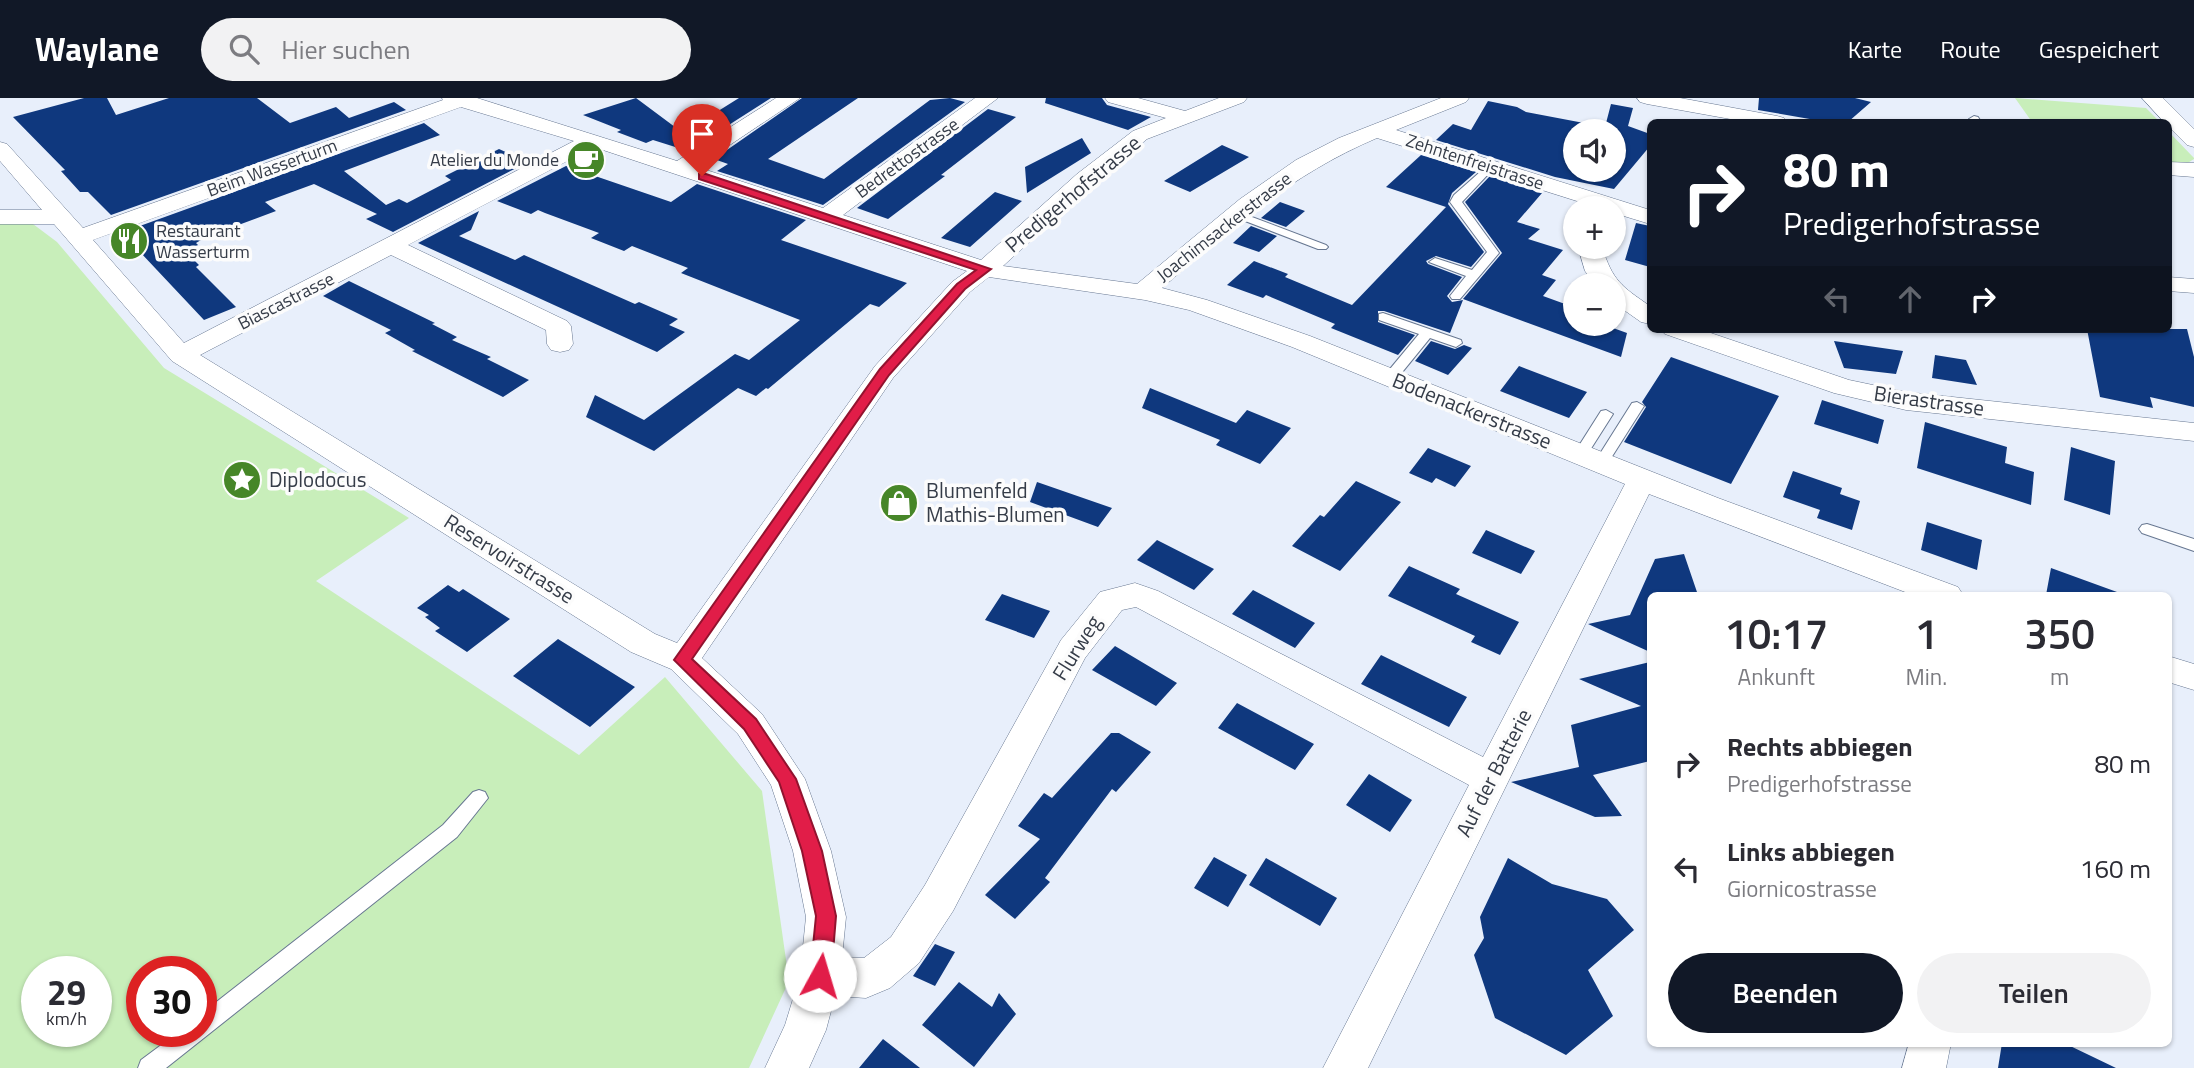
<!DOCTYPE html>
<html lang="de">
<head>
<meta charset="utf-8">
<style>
  body { margin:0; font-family:"Titillium Web",sans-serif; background:#f2f2f3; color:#2b2b33; height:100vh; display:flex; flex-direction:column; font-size:26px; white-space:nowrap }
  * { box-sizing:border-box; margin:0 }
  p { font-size:23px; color:#7c7c81 }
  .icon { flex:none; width:38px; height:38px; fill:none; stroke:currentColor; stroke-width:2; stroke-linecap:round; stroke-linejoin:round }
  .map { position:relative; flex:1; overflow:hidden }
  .drawer { position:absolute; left:1647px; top:494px; width:525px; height:455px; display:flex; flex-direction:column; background:#fff; border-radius:10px; box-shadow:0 2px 5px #0004 }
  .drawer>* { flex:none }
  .banner { position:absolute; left:1647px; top:21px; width:525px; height:214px; border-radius:10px; box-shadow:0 2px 5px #0004; background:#111827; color:#fff; overflow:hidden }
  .tools { position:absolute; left:1563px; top:21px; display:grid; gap:14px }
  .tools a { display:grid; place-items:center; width:63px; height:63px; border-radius:50%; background:#fff; box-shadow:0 2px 5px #0004; font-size:35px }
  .speed { position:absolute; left:21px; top:858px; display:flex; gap:14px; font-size:35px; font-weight:700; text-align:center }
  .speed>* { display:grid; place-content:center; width:91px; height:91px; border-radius:50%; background:#fff; box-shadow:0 2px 5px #0004; line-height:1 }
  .speed small { font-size:18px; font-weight:400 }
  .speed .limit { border:10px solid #d22; background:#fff; color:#111 }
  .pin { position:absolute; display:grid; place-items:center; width:60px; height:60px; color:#fff; margin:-72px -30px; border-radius:50% 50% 50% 0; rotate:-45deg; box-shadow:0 0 7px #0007 }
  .pin .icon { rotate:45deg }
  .me { position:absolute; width:77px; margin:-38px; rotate:6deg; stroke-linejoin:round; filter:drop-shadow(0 0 5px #0008) }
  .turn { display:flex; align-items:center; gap:24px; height:147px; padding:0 21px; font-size:32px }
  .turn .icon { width:91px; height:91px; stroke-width:2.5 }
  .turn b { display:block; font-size:49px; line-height:60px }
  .lanes { display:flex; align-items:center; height:66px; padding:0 21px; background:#0003; justify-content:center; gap:35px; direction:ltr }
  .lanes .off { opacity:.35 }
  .eta { display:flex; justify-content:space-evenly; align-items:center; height:119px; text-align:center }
  .eta b { font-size:42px; font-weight:600; line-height:49px }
  .cta { display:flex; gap:14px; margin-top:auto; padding:14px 21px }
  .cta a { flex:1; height:80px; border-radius:42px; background:#111827; color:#fff; font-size:28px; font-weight:600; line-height:80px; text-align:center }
  .cta a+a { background:#f2f2f3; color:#2b2b33 }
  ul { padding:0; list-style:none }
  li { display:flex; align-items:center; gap:21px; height:105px; padding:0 21px }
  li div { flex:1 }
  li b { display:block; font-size:26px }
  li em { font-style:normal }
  header { display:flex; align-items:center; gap:42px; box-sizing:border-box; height:98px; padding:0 35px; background:#111827; color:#fff }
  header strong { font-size:33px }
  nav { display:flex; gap:38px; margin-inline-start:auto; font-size:24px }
  .search { width:490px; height:63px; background:#f2f2f3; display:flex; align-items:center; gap:18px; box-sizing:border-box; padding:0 24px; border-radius:38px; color:#7c7c81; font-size:26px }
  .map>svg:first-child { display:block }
</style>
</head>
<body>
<header>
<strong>Waylane</strong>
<div class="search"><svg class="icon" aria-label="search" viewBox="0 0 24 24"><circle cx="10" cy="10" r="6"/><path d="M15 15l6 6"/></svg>Hier suchen</div>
<nav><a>Karte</a><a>Route</a><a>Gespeichert</a></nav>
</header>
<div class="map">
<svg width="2194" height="970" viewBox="0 0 2194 970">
  <rect width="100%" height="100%" fill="#e8effb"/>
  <path fill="#c8eeba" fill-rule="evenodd" d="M2015,0L2146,10L2160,24H2032Z
    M2168,33L2194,60V61L2186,66L2168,65Z
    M0,119L25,120L57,144L164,270L409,420L316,483L579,657L665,579L762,693L789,883L749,970H0ZM37,873H96V933H37ZM142,873H201V933H142Z"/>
  <path fill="#0f387e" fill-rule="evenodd" d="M84,0H107L116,17L169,0H257L290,25L336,9L349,20L394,4L406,12L111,117L88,94H80L61,73L65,72L13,19Z
    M636,0L683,35L739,0H771L688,53L653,42L646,45L617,34L621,32L583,17Z
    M802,0H858L768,61L824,81L930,2L950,0L965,4L823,107L717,73L728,66L714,61Z
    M1046,0H1102L1107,7L1151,19L1128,32L1045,5Z
    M1759,0H1855L1871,4L1848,24H1827L1758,12Z
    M1488,3L1517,9L1526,14L1605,29L1611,6L1633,10L1628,28L1650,36V48L1614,91L1555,79L1436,42L1453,26L1471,32ZM1575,33H1614V72H1575Z
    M988,11L1016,19L941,77L945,78L888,121L857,110Z
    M424,25L440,37L344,73L386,107L399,101L407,105L451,82L445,78L499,51L528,64L393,134L366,121L377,116L314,86L265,104L276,113L206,139L196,145L198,147L185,153L199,167L196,169L236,209L204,222L124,137L129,135L126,133Z
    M1082,40L1091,55L1027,95L1025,69Z
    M1222,47L1249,59L1190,94L1164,83Z
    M1421,57L1476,74L1452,95L1448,106L1484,154L1471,169L1436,158L1426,163L1428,166L1462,179L1447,198L1452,204L1463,202L1450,235L1384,213H1378V224L1415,237L1398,257L1331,230L1335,226L1266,197L1263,200L1227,187L1254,163L1288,176L1285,179L1352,207L1446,109L1386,89Z
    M566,68L671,104L697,86L806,122L781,142L907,185L879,209L870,206L768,291L766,290L756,298L738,290L654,353L586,319L595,297L644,322L735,256L749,262L800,222L681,175L688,170L632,148L624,153L591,140L599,135L545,115L538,112L531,116L497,103Z
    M1490,78L1542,95L1517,124L1540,131L1528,141L1563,152L1542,177L1556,182L1543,198L1565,206L1575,194V226H1602L1627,235L1621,259L1463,201L1502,155L1465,104Z
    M995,94L1022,103L970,149L941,140Z
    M1280,104L1305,113L1286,129L1261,120Z
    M479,113L471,132L459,138L515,162L524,157L635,206L639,204L678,221L669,227L685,234L657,254L418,145Z
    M1636,125L1650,128V169L1625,162Z
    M1251,128L1277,138L1259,154L1233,145Z
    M349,183L435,225L432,226L457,239L452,242L491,259L487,261L529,282L503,299L412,253L415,252L385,235L391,232L323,198Z
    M2087,231H2187L2194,259V309L2150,299L2153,310L2100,299Z
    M1431,243L1455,251L1464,247L1472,250L1448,277L1415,263Z
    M1834,243L1903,253L1896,276L1844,270Z
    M1935,257L1966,262L1977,287L1932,280Z
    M1671,259L1779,298L1731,386L1624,344L1646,309L1642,304Z
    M1519,268L1587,294L1569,320L1500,293Z
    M1150,290L1236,325L1247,312L1291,330L1260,366L1216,347L1220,342L1142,310Z
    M1822,302L1884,322L1878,346L1814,326Z
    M1925,324L2007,349L2005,365L2034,374L2031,407L1917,370Z
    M2071,349L2115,363L2110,417L2064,402Z
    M1428,350L1471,368L1455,389L1436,380L1432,385L1409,375Z
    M1793,373L1842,390L1840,396L1860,403L1852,432L1817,420L1820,412L1783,399Z
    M1356,383L1401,404L1340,473L1292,448L1320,417L1324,419Z
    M1037,384L1112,410L1098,429L1030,404Z
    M1927,424L1982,442L1977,472L1921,452Z
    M1486,432L1535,453L1521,476L1472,455Z
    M1157,442L1214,471L1194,492L1137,462Z
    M1684,456L1698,497H1650V554L1588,526L1630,517L1655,461Z
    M1409,468L1460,491L1456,496L1519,524L1500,557L1471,544L1475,538L1388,498Z
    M2051,470L2117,494L2116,497H2046Z
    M448,487L459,494L463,491L510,521L467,554L435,533L440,530L425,519L429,517L417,510Z
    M1253,492L1315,525L1295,550L1232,516Z
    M1002,496L1050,513L1034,540L985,522Z
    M558,541L635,589L590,629L513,578Z
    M1115,548L1177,585L1156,608L1092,572Z
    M1381,557L1467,599L1449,629L1361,586Z
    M1650,564V663L1593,677L1622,718L1595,719L1511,684L1579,669L1571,627L1641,608L1579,581Z
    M1237,605L1314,646L1295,672L1218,630Z
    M1111,635H1119L1151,654L1116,694L1112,691L1045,780L1050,784L1015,821L985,797L1040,741L1018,728L1044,695L1052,700Z
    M1369,676L1412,702L1390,734L1346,707Z
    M1214,759L1247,777L1228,809L1194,790Z
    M1266,760L1337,800L1320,828L1249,787Z
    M1508,760L1552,786L1607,801L1634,832L1588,872L1613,918L1566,957L1495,920L1474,857L1484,840L1480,819Z
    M935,846L955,854L935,888L913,878Z
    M959,884L992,909L999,895L1016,916L974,969L922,927Z
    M883,941L920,970H859Z
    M2002,945H2064L2116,970H1998Z"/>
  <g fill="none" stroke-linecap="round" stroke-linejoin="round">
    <defs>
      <path id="lane" d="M1974,18L1978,19L1981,24H1971L1969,21Z
        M1489,66L1493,67V71L1462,104L1499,155L1460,201H1452L1450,198L1466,178L1429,164L1435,160L1472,172L1487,154L1450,104L1454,97Z
        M1236,113L1326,147L1328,149L1326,151H1318L1232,118V114Z
        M1383,215L1461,242L1462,245L1456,249L1430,240L1395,283H1385V277L1419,236L1379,222V216Z
        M1637,304L1644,308L1606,368H1596L1594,365L1596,362L1632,305Z
        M1606,312L1613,316L1585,360H1575L1573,357L1575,354L1601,313Z
        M2147,426L2194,441V453L2142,435L2139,431L2142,427Z
        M479,692L485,694L488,700L457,739L166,970H138L141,962L180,933H201V916L443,727L473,694Z"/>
      <path id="street" d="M442,0H477L677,63L776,0H800L697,69L823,110L975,0H998L843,117L981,162L1077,76L1133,33L1166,20L1108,4L1105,0H1138L1185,13L1219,0H1247L1244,4L1147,41L1093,86L1003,168L1137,186L1240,101L1296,62L1339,40L1441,0H1469L1466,4L1396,32L1650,112V126L1614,115V110H1599L1377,40C1290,77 1232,130 1162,190L1207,202L1310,238L1718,400L1958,489L1963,497H1913L1649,396L1368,970H1323L1469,687L1136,509L1122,512L1085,560L953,813L919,865L890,890L866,900L835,898L826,932L809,970H765L785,927L800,878L806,819L793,753L771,687L738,636L671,571L631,554L172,263L54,126H0V112H42L0,63V44L7,46L83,130L443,2ZM461,9L574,43L184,245L93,142ZM594,49L967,173L952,184L875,268L677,545L655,536L200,257L391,157L546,232L547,246L551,252L560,254L569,252L573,246L571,228L567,223L408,147ZM989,179L1145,202L1189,212L1292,249L1625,386L1483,659L1158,493L1135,485L1100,494L1061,542L925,787L891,839L864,860L842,859L846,819L831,753L805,681L762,616L702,560L893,280L970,194Z
        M1637,0H1680L1777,18L1784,20L1787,24H1747L1647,6L1640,4Z
        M2142,0H2163L2194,31V49L2187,47L2168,28V24H2164Z
        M2168,64L2194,65V79L2168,77Z
        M1578,149H1602C1613,183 1621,188 1650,208V226L1641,224L1614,205V187H1595L1585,173Z
        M2168,179L2194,181V195L2168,193Z
        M1661,231H1699L1849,282L1906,294L2194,325V343L1906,312L1834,295L1665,236Z
        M2168,558L2194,566V592L2168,584Z
        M1909,945H1951L1946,970H1902Z"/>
    </defs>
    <use href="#lane" stroke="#677791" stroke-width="2"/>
    <use href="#street" stroke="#677791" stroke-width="1"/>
    <use href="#lane" fill="#fff" fill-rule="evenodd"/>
    <use href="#street" fill="#fff" fill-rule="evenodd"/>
  </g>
  <path fill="#e11d48" stroke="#92132f" stroke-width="2" d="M699,76H706L991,171L965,191L889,277L692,561L756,621L796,681L822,753L836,818L831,878L828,885L820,888L813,885L810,878L816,818L802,753L779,684L744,631L674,562L880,271L957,186L976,172L699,81Z"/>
  <defs>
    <symbol id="cafe-disc" viewBox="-11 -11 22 22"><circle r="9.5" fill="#468628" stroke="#fcfcfc"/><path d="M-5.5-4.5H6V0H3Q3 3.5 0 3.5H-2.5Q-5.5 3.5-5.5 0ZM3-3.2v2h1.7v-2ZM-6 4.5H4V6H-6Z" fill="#fff"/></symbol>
    <symbol id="restaurant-disc" viewBox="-11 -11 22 22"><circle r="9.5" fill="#468628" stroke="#fcfcfc"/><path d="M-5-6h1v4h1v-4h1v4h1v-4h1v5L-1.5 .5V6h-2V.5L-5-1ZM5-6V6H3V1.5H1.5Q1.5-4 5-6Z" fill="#fff"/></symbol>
    <symbol id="sight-disc" viewBox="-11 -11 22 22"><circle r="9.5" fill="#468628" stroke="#fcfcfc"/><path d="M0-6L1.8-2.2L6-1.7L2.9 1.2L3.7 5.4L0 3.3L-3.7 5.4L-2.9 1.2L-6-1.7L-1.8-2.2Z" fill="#fff"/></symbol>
    <symbol id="shop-disc" viewBox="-11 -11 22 22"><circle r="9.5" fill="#468628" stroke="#fcfcfc"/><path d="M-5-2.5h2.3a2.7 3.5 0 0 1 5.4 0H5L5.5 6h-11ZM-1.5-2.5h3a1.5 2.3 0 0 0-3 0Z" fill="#fff"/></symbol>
  </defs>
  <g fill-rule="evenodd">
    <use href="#cafe-disc" x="564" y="40" width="44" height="44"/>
    <use href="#restaurant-disc" x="107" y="121" width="44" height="44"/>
    <use href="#sight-disc" x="220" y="360" width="44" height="44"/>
    <use href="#shop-disc" x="877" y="383" width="44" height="44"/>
  </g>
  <g text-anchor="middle" stroke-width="7" stroke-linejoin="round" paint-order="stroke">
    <g font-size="18" fill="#353c48" stroke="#fcfcfc">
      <text transform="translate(907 60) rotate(-36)" y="6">Bedrettostrasse</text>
      <text transform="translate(1475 64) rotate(18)" y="6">Zehntenfreistrasse</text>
      <text transform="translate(272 70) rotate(-20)" y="6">Beim Wasserturm</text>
      <text transform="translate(1224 129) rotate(-38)" y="6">Joachimsackerstrasse</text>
      <text transform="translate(286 203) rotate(-27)" y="6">Biascastrasse</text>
    </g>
    <g font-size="18" fill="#353c48" stroke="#fcfcfc" text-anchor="end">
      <text x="559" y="68">Atelier du Monde</text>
      <text x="156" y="139" text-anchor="start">Restaurant<tspan x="156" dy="21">Wasserturm</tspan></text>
    </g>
    <g font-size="21" fill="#353c48" stroke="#fcfcfc">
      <text transform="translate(1073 96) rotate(-40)" y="7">Predigerhofstrasse</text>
      <text transform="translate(1929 303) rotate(8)" y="7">Bierastrasse</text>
      <text transform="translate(1472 313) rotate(22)" y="7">Bodenackerstrasse</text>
      <text transform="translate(509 461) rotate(32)" y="7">Reservoirstrasse</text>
      <text transform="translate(1077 550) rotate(-58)" y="7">Flurweg</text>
      <text transform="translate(1494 675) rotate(-63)" y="7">Auf der Batterie</text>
    </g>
    <g font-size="21" fill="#353c48" stroke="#fcfcfc" text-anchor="start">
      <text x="269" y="389">Diplodocus</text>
      <text x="926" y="400">Blumenfeld<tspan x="926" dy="24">Mathis-Blumen</tspan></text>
    </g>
  </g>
</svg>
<div class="tools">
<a><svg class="icon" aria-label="sound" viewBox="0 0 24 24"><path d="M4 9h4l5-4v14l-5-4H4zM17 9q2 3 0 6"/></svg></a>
<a>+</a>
<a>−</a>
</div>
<div class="speed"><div>29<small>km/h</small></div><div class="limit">30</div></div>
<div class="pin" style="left:702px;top:78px;background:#d93025"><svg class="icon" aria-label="arrive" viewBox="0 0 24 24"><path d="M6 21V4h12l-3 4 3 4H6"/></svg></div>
<svg class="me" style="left:820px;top:878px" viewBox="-20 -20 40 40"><circle r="19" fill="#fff"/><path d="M0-13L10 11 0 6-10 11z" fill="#e11d48"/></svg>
<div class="banner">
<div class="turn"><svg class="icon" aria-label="right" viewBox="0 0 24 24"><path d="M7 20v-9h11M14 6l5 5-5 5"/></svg><div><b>80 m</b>Predigerhofstrasse</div></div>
<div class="lanes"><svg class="icon off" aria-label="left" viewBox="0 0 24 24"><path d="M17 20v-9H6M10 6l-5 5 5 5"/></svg><svg class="icon off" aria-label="ahead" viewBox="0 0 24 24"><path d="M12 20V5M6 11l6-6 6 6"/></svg><svg class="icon" aria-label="right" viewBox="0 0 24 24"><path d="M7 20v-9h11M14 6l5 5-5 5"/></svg></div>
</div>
<section class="drawer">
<div class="eta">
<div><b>10:17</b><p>Ankunft</p></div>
<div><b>1</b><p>Min.</p></div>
<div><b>350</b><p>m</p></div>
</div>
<ul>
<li><svg class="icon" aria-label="right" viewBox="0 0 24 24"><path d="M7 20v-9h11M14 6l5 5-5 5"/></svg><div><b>Rechts abbiegen</b><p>Predigerhofstrasse</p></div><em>80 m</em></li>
<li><svg class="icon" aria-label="left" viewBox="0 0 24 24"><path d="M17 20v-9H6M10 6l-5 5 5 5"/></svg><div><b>Links abbiegen</b><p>Giornicostrasse</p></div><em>160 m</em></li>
</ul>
<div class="cta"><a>Beenden</a><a>Teilen</a></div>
</section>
</div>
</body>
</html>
